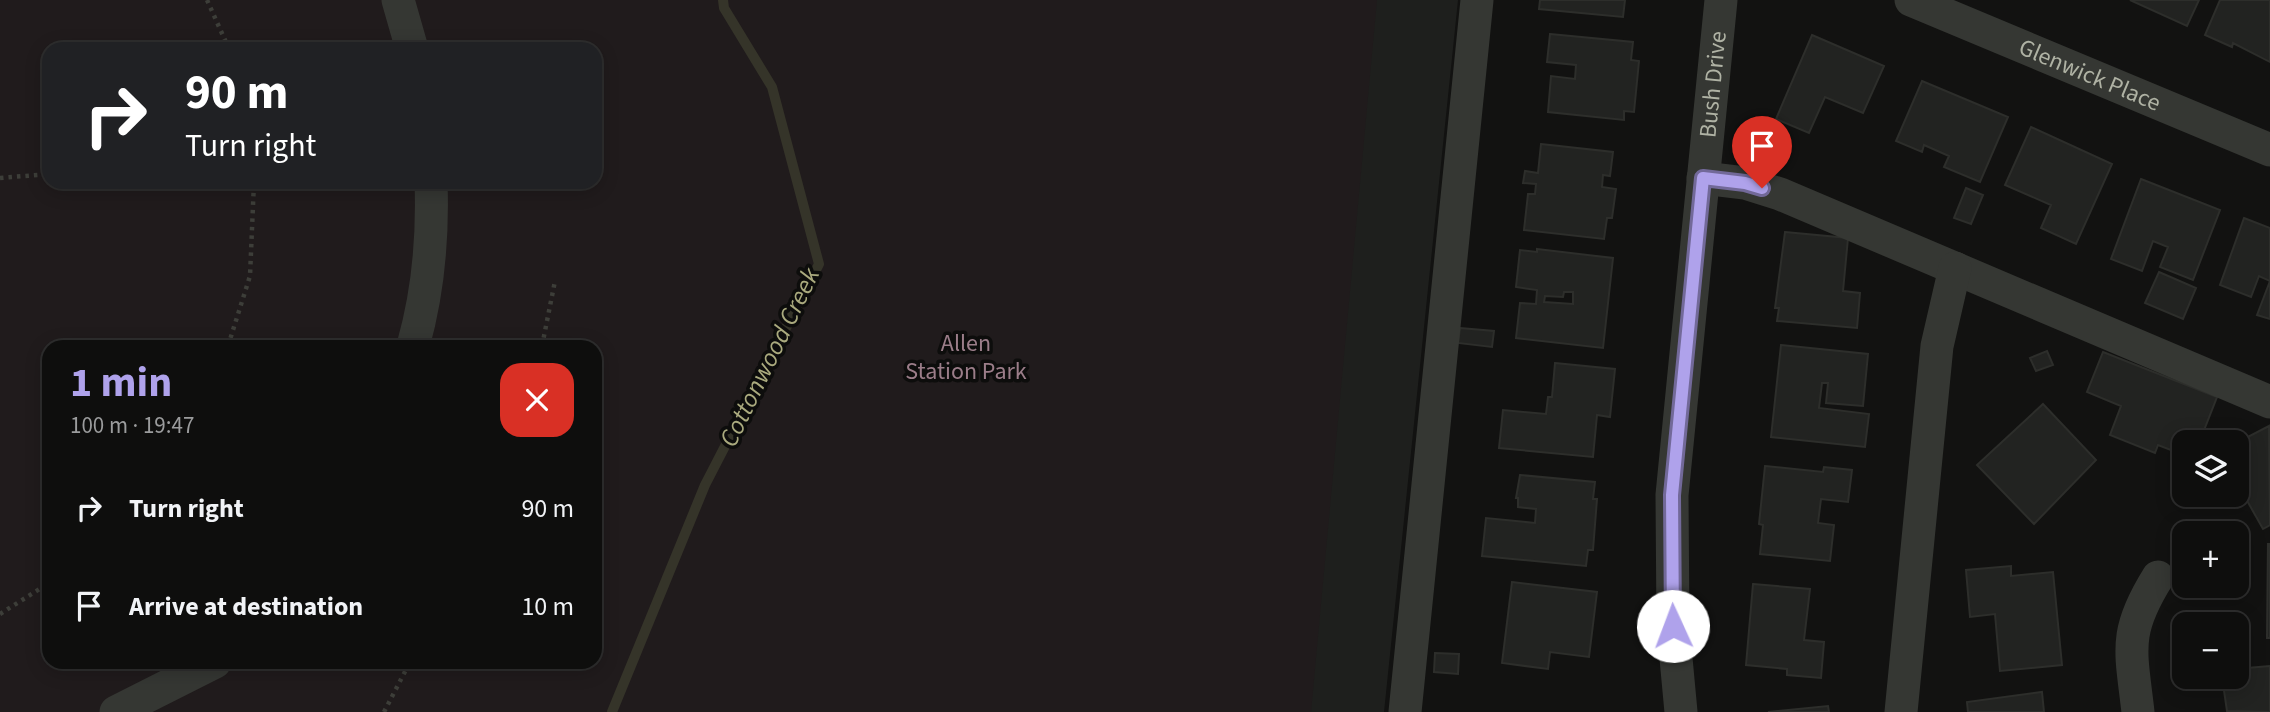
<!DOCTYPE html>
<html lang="en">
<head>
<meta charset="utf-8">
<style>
  body { margin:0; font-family:"Source Sans 3",sans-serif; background:#171716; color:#f1f3f6; height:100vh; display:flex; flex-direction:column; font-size:26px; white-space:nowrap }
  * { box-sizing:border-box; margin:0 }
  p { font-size:23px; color:#9b9c9d }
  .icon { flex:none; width:38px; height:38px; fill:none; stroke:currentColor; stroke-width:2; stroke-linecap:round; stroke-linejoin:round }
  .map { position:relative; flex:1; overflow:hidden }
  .panel { position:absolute; left:42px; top:340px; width:560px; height:329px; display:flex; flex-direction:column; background:#0e0e0d; border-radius:21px; box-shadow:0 4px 18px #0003,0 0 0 2px #2e2e2e }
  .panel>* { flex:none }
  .banner { position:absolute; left:42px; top:42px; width:560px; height:147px; border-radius:21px; box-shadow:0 4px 18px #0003,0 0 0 2px #2e2e2e; background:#202124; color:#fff; overflow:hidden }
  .tools { position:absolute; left:2172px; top:430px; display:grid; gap:14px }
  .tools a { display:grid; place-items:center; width:77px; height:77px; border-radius:14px; background:#0e0e0d; box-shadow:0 4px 18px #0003,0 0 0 2px #2e2e2e; font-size:35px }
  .pin { position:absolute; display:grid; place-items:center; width:60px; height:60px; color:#fff; margin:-72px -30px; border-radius:50% 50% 50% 0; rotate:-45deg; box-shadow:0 0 7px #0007 }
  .pin .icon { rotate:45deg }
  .me { position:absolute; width:77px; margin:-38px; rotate:358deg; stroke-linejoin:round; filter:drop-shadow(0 0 5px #0008) }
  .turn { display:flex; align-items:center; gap:24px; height:147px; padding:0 28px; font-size:32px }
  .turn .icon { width:91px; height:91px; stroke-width:2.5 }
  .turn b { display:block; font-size:49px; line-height:60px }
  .round { display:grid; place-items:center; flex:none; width:74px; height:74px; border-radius:21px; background:#171716 }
  .head { display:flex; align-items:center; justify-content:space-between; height:119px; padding:0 28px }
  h1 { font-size:42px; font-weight:700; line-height:52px; color:#afa2eb }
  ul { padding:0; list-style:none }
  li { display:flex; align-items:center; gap:21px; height:98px; padding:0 28px }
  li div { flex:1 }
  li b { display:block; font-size:26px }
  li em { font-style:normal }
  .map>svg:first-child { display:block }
</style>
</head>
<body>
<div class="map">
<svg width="2270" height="712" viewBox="0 0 2270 712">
  <rect width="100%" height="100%" fill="#121211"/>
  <path fill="#1e1f1d" d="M1344,0H1458L1384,712H1270Z"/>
  <path fill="#201b1c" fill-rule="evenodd" d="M0,0H1377L1311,712H0ZM49,49H595V182H49ZM49,346H595V662H49Z"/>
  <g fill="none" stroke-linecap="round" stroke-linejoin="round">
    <path stroke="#353429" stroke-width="10" d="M612,712L705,485L819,264L772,87L724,8L723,0"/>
  </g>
  <path fill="#222321" stroke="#2d2e2b" stroke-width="2" fill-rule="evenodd" d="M1540,0H1625L1623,17L1539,9Z
    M2130,0H2199L2187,26Z
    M2220,0H2270V62L2233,43L2232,47L2205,35Z
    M1550,34L1633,42L1631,60L1639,61L1634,112L1624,111V120L1548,112L1551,76L1575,79L1576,65L1547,62Z
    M1812,35L1884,66L1863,113L1825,97L1809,133L1776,119Z
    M1922,81L2008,117L1980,182L1944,167L1949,156L1924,145L1922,152L1896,141Z
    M2031,127L2112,164L2076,244L2041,228L2051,205L2005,185Z
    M1541,144L1613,152L1610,176L1603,175L1602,187L1616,189L1612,218H1607L1604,239L1524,230L1528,194H1535L1536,184L1523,183L1525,171L1538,173Z
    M2141,179L2220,210L2193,280L2160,267L2168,247L2153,241L2142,271L2111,259Z
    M1966,188L1983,195L1971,224L1954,218Z
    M2244,218L2270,228V281L2259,276L2251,297L2220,285Z
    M1785,232L1848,238L1843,291L1860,293L1857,328L1777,321L1779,308H1775Z
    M1537,249L1613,258L1603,348L1516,338L1520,303L1536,304L1537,290L1516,287L1520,250L1537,252ZM1564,292H1573V304L1544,302L1545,296L1563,297Z
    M2159,272L2196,288L2183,319L2145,303Z
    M2270,281V319L2257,315Z
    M1460,328L1494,331L1492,347L1458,343Z
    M1781,345L1868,354L1863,406L1826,403L1828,383H1822L1819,408L1869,414L1865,447L1771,437Z
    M2047,351L2053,365L2036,371L2030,358Z
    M2103,352L2217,397L2199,443H2184V455L2158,445L2155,453L2110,435L2121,406L2087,392Z
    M1555,363L1615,369L1610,417L1597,415L1593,457L1499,448L1503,410L1546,414L1548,397H1552Z
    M2043,404L2096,460L2034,524L1977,465Z
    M2269,426L2270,525L2263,529L2236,481V443Z
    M1765,466L1823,472L1824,467L1852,470L1848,502L1821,499L1818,523L1834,525L1830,561L1760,554L1763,525L1759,524Z
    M1520,475L1595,482L1593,499H1597L1593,550H1588L1586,566L1482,556L1486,518L1535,523L1536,509L1518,507V498H1516Z
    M2268,544H2270V638H2267Z
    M2011,566V576L2053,572L2062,665L2000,671L1995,614L1970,617L1966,570Z
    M1512,582L1597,592L1589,657L1550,652L1548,669L1502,663Z
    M1753,584L1810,589L1804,640L1824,642L1821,678L1787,675V669L1746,665Z
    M1435,653L1459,654L1458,674L1434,672Z
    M2270,666V712L2227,711L2222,677H2236V669Z
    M2042,692L2044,712H1968L1967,702Z
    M1828,706L1829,712H1768Z"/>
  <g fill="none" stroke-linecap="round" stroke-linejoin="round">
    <path stroke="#3d3e39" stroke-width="4.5" stroke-dasharray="3.5 5" stroke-linecap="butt" d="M207,0L229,49
      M0,178L49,174
      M228,346L250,276L254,182
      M542,346L555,281
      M0,614L49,583
      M384,712L410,662"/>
    <g stroke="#353733" stroke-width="33">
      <path d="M398,0L412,49"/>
      <path id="s1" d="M1911,0L2270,150"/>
      <path d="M1703,178L1745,183L1780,194L2270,402"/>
      <path d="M413,346C428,293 433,237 431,182"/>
      <path d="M116,712L215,662"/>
      <path d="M1405,712L1477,0"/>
      <path id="s2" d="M1681,712L1673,626L1672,495L1721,0"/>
      <path d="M1901,712L1937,346L1955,268"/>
      <path d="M2138,712C2131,650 2123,633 2158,577"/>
    </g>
  </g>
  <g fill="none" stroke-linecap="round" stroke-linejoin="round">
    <defs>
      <path id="route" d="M1673,626L1672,495L1703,178L1745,183L1762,188"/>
    </defs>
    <use href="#route" stroke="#726999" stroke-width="18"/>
    <use href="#route" stroke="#afa2eb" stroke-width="12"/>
  </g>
  <g text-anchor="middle" stroke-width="7" stroke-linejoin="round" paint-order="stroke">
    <g font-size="24" fill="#afb2a4" stroke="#0d0d0c">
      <text dy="8" stroke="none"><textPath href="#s1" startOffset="194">Glenwick Place</textPath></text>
      <text dy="8" stroke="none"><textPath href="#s2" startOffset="630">Bush Drive</textPath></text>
    </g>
    <g font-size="24" fill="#9b7d89" stroke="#0d0d0c">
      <text x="966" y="351">Allen<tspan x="966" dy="28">Station Park</tspan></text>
    </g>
    <g font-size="26" font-style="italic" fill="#aaaa7e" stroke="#0d0d0c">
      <text transform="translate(769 357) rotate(-64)" y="9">Cottonwood Creek</text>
    </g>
  </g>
</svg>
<div class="tools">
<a><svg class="icon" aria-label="layers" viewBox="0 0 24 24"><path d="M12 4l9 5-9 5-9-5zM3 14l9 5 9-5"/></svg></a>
<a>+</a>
<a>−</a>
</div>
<div class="pin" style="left:1762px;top:188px;background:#d93025"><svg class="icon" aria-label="arrive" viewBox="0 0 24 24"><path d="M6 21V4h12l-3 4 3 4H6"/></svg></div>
<svg class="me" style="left:1673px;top:626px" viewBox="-20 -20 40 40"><circle r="19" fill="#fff"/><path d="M0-13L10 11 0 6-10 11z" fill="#afa2eb"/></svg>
<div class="banner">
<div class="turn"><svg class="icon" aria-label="right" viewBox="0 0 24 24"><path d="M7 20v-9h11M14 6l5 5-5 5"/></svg><div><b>90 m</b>Turn right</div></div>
</div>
<section class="panel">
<div class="head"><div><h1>1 min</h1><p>100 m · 19:47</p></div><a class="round" style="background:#d93025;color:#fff"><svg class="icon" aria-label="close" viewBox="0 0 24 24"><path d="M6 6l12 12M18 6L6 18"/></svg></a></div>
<ul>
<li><svg class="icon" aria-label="right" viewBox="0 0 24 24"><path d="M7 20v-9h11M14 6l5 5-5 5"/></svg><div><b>Turn right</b></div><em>90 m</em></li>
<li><svg class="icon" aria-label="arrive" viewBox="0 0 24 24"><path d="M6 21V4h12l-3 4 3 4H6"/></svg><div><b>Arrive at destination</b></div><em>10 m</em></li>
</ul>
</section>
</div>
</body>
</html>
